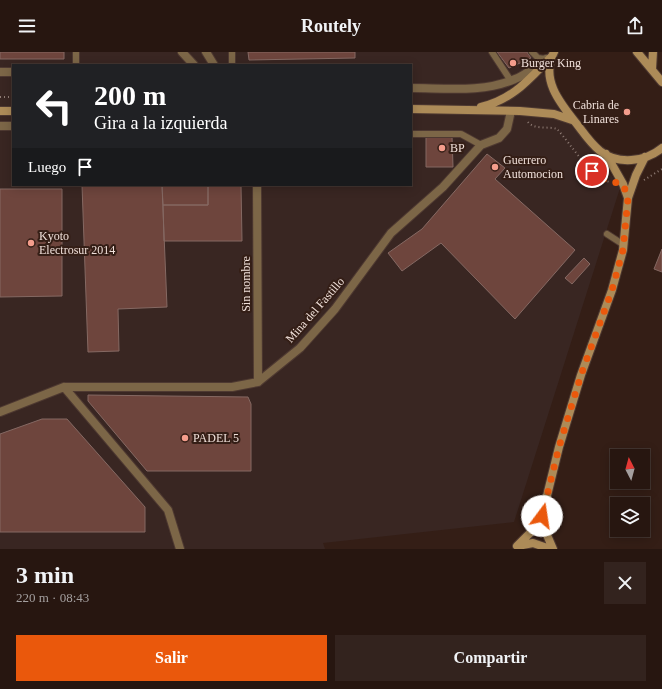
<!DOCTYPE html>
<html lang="es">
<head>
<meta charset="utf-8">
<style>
  body { margin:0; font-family:"Times New Roman",serif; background:#33231e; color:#f1f3f6; height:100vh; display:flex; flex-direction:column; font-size:15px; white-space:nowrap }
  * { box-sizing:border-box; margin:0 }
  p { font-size:13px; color:#a49f9f }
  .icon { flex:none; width:22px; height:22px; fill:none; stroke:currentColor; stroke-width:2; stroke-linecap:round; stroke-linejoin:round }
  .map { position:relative; height:497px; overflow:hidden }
  .drawer { display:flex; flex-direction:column; background:#271610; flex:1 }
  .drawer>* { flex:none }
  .top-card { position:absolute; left:12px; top:12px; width:400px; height:122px; border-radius:0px; box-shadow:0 2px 10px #0003,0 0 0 1px #433530; background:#202124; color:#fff; overflow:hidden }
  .needle { width:26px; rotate:354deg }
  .controls { position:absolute; left:610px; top:397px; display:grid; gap:8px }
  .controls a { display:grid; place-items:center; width:40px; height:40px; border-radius:0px; background:#271610; box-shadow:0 2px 10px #0003,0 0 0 1px #433530; font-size:20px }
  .pin { position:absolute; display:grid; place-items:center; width:34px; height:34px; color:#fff; margin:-17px; border:2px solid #fff; border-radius:50%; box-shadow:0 1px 4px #0007 }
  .me { position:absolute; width:44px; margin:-22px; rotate:14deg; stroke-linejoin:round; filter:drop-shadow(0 0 3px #0008) }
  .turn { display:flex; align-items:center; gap:14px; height:84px; padding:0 16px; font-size:18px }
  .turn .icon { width:52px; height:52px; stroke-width:2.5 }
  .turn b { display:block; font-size:28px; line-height:34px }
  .then { display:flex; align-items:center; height:38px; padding:0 16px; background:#0003; gap:8px; font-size:15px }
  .round { display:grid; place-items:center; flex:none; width:42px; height:42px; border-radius:0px; background:#33231e }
  .overview { display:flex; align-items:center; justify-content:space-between; height:68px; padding:0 16px }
  h1 { font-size:24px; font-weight:600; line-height:30px }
  .cta { display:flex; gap:8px; margin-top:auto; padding:8px 16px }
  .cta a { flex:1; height:46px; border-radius:0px; background:#ea580c; color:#fff; font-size:16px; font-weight:600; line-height:46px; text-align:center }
  .cta a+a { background:#33231e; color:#f1f3f6 }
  header { display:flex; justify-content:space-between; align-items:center; height:52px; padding:0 16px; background:#271610; font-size:18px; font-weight:600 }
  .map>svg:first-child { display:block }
</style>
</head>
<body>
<header><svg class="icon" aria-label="menu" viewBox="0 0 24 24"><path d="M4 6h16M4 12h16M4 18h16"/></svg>Routely<svg class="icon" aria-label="share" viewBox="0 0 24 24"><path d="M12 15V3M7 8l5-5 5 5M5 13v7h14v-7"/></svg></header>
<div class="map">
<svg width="662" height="497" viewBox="0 0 662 497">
  <rect width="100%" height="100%" fill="#341e16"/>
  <path fill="#392622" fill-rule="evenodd" d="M0,0H529L620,136L514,470L323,491L325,497H0ZM13,13H411V133H13Z"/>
  <path fill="#6e453d" stroke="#856963" d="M0,0H64V7H0Z
    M248,0H355V6L249,8Z
    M497,0H527L531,6L509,16Z
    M426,84H452L453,115H426Z
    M487,102L505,116L495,127L575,198L515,267L441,191L402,219L388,201L422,177Z
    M82,133H162L167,255L118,257L119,299L88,300Z
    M162,133H208V153H163Z
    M208,133H241L242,189H164L163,153H208Z
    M0,137H62V244L0,245Z
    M662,197V220L654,217Z
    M584,206L590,212L572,232L565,226Z
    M88,343L248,345L251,352V419H147L88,349Z
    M42,367H67L145,455V480H0V382Z"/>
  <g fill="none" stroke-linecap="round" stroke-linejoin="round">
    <defs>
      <path id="lane" d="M76,0V13
        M232,0V13
        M492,0L511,29
        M532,0L538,6L545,7
        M411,82H461L481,93
        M607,182L624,193"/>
      <path id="street" d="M182,0L194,13
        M206,0L214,13
        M0,20H13
        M411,36C444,36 484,41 515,27C527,23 536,13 546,7
        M0,74H13
        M257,133L258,330
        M64,335L168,458L180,497
        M0,360L64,335H232L258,330L300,296L335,257L391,181L443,135L481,93L499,86L507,77L511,59"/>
      <path id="secondary" d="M554,0C540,27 560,51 576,71C583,80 590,91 600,99C618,113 645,110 662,96
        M637,0L662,30
        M652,17L653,0
        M481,55C514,47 529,27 552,4
        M411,57L520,59L554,62L572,68
        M0,59H13
        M606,102L623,132L628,146
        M542,464L547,483L553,497
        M517,494L530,481L542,464L559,395L581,323L612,238L623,198L628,146L636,123L645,105
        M518,494L533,491L550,497"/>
    </defs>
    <use href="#lane" stroke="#4e3931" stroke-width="8"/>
    <use href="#street" stroke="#4e3931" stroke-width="10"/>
    <use href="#secondary" stroke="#4e3931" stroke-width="10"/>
    <path stroke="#907d76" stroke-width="2" stroke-dasharray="1 3" stroke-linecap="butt" d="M0,45H13
      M528,70C534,78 548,74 557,77C571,92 591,126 610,130
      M644,128L662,117"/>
    <use href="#lane" stroke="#7c6647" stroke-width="6"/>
    <use href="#street" stroke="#7c6647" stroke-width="8"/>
    <use href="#secondary" stroke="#ad8b58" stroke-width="8"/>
  </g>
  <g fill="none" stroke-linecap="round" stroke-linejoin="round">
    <path stroke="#ea580c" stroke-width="7" stroke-dasharray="0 12.6" d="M542,464L559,395L581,323L612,238L623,198L628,146L623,132L605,128L592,119"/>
  </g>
  <g fill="#f49d8c" stroke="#341e16" stroke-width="1.5">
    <circle cx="513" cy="11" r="4"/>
    <circle cx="627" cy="60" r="4"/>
    <circle cx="442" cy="96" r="4"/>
    <circle cx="495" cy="115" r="4"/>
    <circle cx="31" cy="191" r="4"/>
    <circle cx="185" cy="386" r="4"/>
  </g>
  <g text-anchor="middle" stroke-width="4" stroke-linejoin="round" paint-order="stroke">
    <g font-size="12" fill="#f0e0da" stroke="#341e16" text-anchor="start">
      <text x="521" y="15">Burger King</text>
      <text x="619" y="57" text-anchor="end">Cabria de<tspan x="619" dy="14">Linares</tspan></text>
      <text x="450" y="100">BP</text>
      <text x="503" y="112">Guerrero<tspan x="503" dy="14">Automocion</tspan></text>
      <text x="39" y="188">Kyoto<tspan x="39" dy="14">Electrosur 2014</tspan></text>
      <text x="193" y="390">PADEL 5</text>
    </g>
    <g font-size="12" fill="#f0e0da" stroke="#341e16">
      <text transform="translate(246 232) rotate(-90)" y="4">Sin nombre</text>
      <text transform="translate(315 258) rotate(-49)" y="4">Mina del Fastillo</text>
    </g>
  </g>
</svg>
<div class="controls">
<a><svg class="needle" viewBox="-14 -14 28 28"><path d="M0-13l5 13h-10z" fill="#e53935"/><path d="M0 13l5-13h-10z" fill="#a49f9f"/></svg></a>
<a><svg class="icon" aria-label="layers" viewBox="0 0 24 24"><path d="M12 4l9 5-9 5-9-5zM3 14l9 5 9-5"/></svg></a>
</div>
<div class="pin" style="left:592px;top:119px;background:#d93025"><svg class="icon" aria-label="arrive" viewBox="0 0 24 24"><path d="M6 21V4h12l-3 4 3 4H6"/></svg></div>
<svg class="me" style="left:542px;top:464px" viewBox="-20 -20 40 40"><circle r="19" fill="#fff"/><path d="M0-13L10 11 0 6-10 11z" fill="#ea580c"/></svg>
<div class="top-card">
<div class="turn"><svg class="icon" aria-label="left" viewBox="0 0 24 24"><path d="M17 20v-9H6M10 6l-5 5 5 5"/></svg><div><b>200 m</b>Gira a la izquierda</div></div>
<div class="then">Luego<svg class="icon" aria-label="arrive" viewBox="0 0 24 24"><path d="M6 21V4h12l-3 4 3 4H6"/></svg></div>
</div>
</div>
<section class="drawer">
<div class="overview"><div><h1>3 min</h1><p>220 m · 08:43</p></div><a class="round"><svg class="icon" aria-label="close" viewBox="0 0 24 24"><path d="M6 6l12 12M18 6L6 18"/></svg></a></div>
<div class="cta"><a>Salir</a><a>Compartir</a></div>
</section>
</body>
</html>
